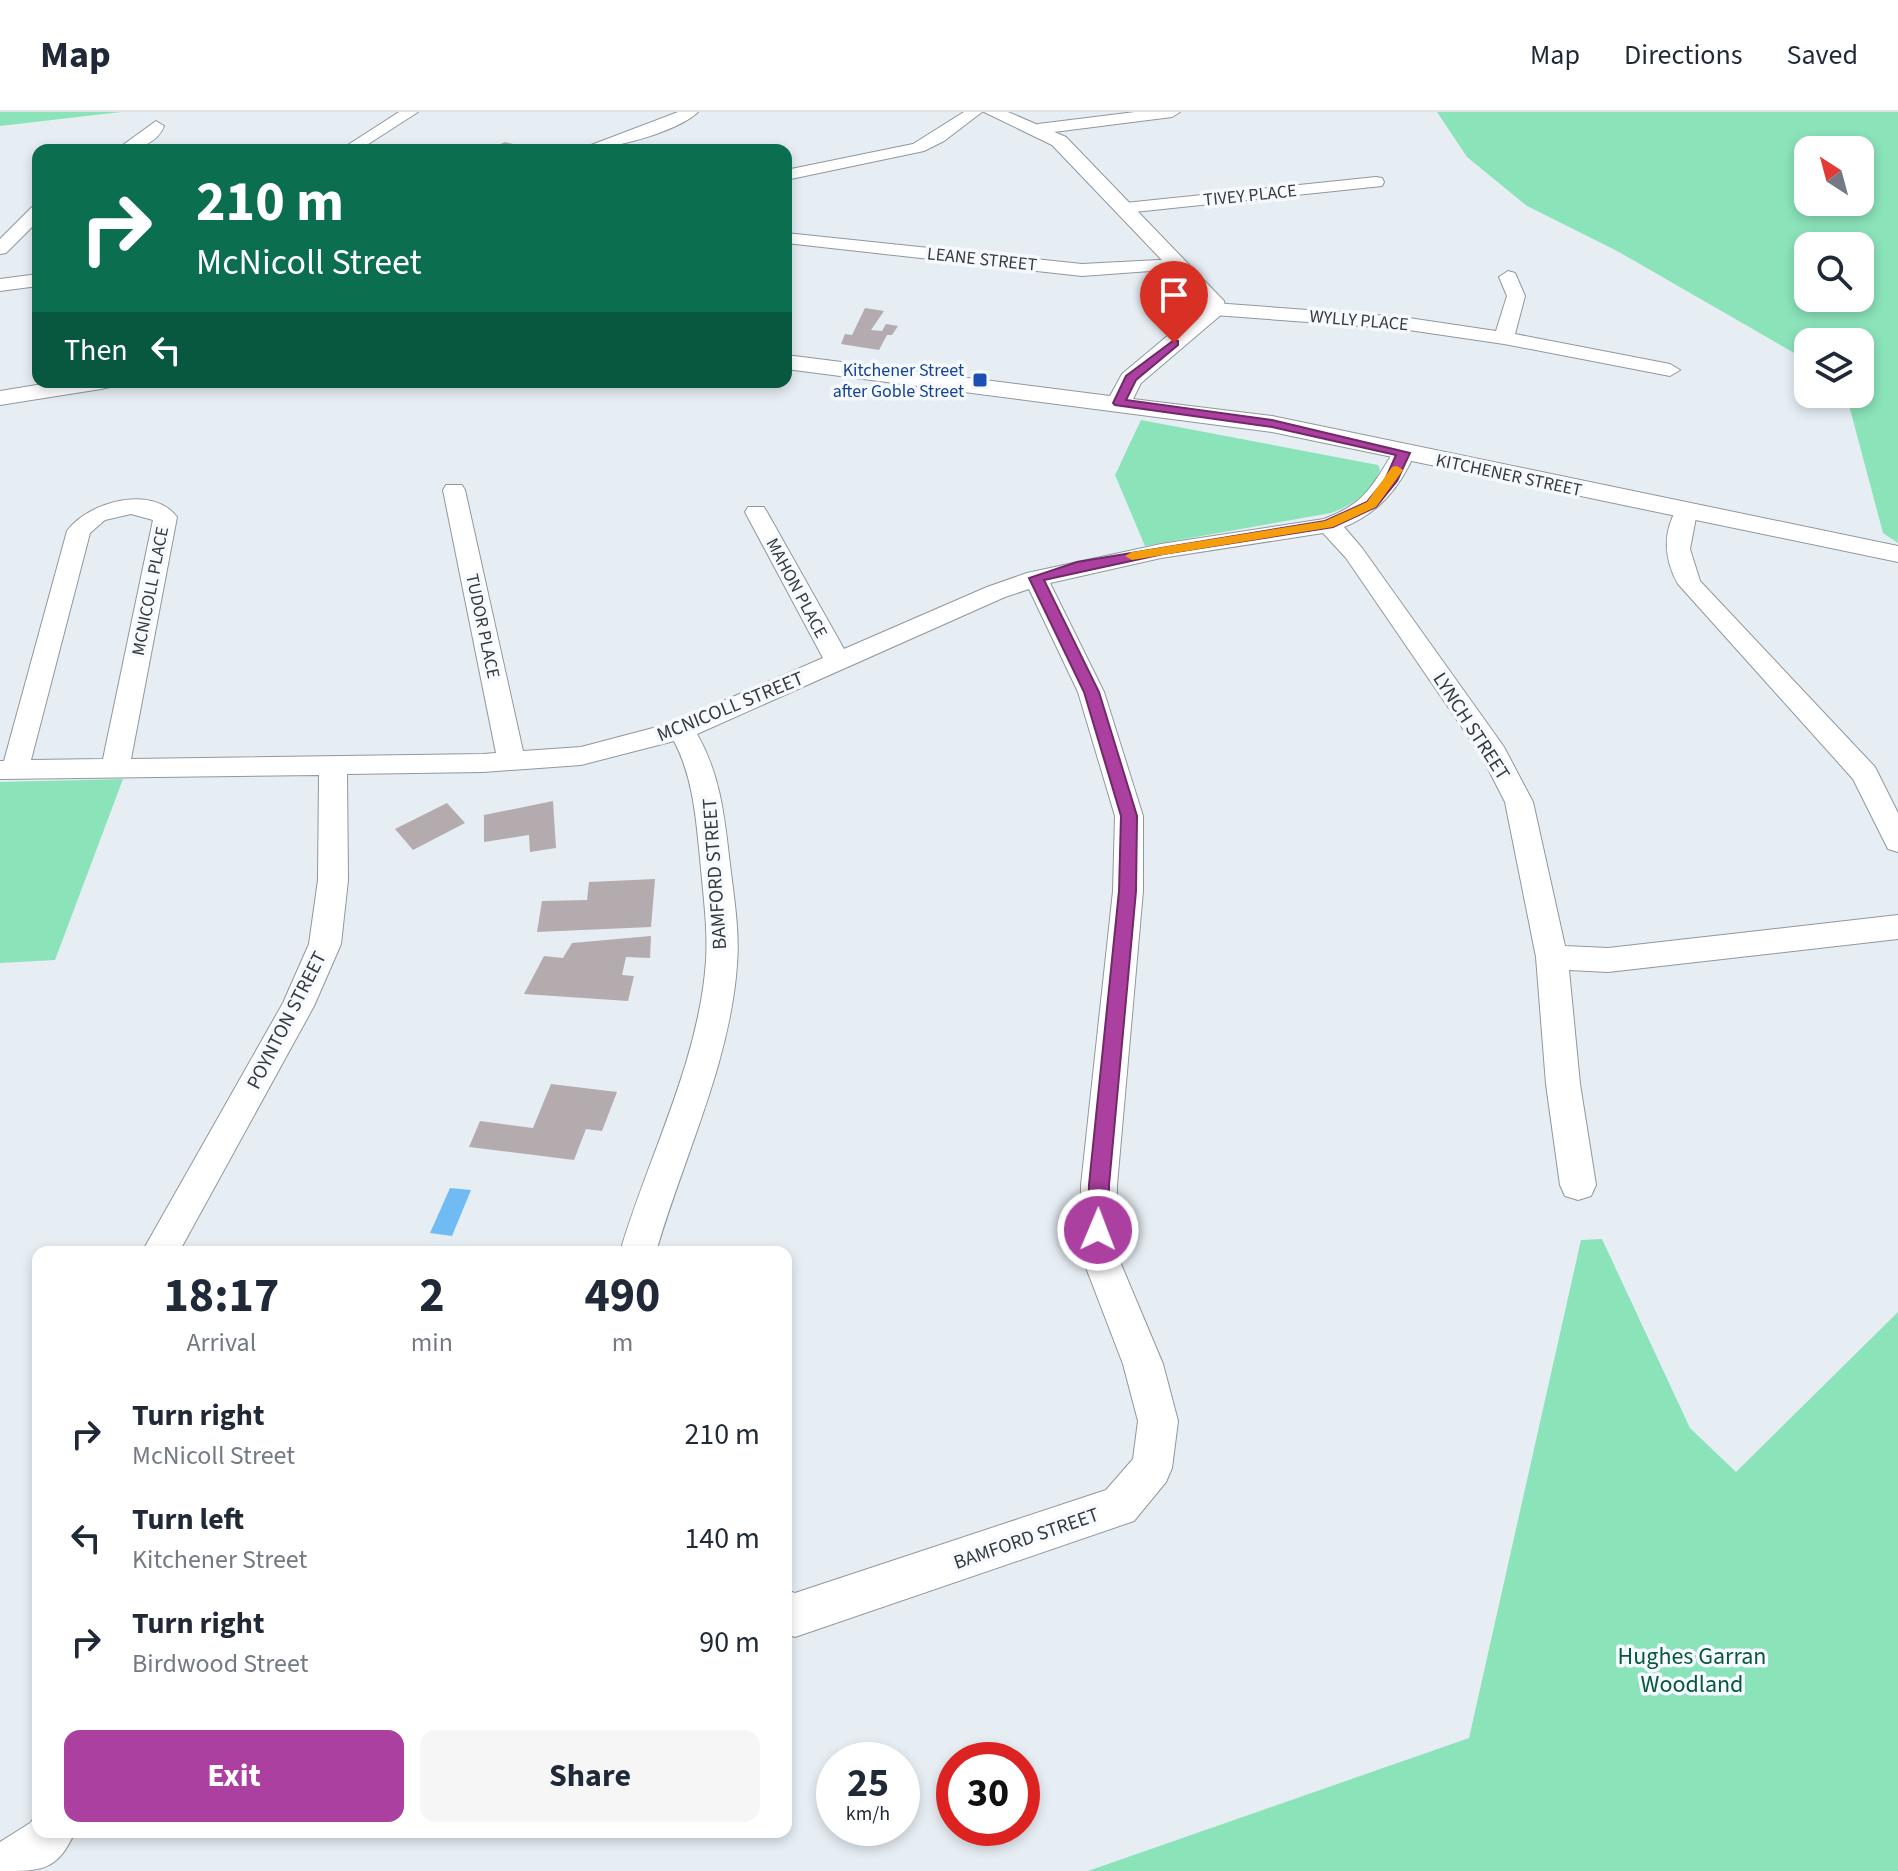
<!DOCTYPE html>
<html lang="en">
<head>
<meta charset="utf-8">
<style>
  body { margin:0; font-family:"Source Sans 3",sans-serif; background:#f6f6f7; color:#1f2937; height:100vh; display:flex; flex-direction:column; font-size:30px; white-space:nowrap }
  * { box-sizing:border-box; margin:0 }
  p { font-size:26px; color:#747a83 }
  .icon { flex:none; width:44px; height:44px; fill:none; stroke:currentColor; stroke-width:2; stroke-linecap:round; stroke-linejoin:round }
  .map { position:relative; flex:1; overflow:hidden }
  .side { position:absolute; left:32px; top:1134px; width:760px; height:592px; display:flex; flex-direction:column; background:#fff; border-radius:16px; box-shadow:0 4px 12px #0003 }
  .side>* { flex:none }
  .hud { position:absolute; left:32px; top:32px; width:760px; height:244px; border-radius:16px; box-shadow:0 4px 12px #0003; background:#0b6e4f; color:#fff; overflow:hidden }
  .needle { width:52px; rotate:324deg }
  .fabs { position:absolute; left:1794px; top:24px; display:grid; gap:16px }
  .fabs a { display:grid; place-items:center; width:80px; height:80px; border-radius:16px; background:#fff; box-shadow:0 4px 12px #0003; font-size:40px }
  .speed { position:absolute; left:816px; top:1630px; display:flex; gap:16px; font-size:40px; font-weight:700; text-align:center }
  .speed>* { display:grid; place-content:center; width:104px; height:104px; border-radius:50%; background:#fff; box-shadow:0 4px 12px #0003; line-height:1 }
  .speed small { font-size:20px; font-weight:400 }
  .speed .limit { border:12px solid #d22; background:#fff; color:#111 }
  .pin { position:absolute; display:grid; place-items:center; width:68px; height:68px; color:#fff; margin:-82px -34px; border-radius:50% 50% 50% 0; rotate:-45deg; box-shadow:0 0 8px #0007 }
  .pin .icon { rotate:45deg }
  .me { position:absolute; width:88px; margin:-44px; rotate:1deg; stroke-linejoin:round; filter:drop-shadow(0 0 6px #0008) }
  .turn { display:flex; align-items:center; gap:28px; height:168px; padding:0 32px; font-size:36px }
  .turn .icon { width:104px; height:104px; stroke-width:2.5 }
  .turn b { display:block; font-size:56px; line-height:68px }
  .then { display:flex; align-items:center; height:76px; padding:0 32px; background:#0003; gap:16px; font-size:30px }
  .eta { display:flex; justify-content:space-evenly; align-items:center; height:136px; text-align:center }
  .eta b { font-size:48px; font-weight:700; line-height:56px }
  .action { display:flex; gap:16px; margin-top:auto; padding:16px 32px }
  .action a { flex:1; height:92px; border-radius:16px; background:#ac40a0; color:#fff; font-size:32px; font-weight:700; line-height:92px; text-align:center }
  .action a+a { background:#f6f6f7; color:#1f2937 }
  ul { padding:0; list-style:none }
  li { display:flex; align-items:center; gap:24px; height:104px; padding:0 32px }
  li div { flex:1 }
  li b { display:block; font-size:30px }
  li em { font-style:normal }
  header { display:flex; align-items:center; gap:48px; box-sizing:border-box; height:112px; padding:0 40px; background:#fff; border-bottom:2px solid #e0e1e3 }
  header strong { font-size:38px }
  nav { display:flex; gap:44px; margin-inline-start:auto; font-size:28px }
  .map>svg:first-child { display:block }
</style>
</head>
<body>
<header>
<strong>Map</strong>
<nav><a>Map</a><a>Directions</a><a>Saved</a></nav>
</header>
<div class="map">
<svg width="1898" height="1759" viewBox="0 0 1898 1759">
  <rect width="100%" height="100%" fill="#e6eef4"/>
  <path fill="#8be3ba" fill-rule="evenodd" d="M0,0H121L0,14Z
    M1437,0H1898V431L1883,421L1846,282H1860V230H1808V249L1619,140L1527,94L1467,45ZM1808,38H1860V90H1808ZM1808,134H1860V186H1808Z
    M1141,308L1378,353L1380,358C1369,382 1355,392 1331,401L1145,434L1115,363Z
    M123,667L55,848L0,851V670Z
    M1602,1127L1690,1316L1736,1360L1898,1200V1759H1088L1469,1626L1581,1128Z"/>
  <path fill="#71bbf5" d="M450,1076L471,1078L452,1124L430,1121Z"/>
  <path fill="#b4abaf" d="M505,30L522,34L513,38H487Z
    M865,196L884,199L871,218L882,219L886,212L898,214L892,223H887L879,238L841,232L845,222L852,223Z
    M553,689L556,736L530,740L529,723L484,730V703Z
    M447,691L465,711L413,738L395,717Z
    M655,767L651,815L537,820L542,789L587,788L589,770Z
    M651,824L650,846L626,845L622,863L634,864L628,889L524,882L544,844L563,846L572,831Z
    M551,972L617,980L602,1019L586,1017L574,1048L469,1035L480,1009L533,1016Z"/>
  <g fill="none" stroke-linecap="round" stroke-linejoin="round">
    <defs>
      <path id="minor" d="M399,0H418L359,38H340Z
        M678,0H698C676,21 608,38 578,38Z
        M964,0H982L944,29L924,39L786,68V58L913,32Z
        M1135,0H1180L1172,5L1038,22L1030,17L1038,12Z
        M156,9L164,14C157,33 134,38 116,38Z
        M1376,65L1382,66L1384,70L1382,74L1125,101L1116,96L1125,91Z
        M38,94V109L6,141L0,142V127L32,95Z
        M786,121L1082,152L1178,147L1187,152L1178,157L1082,164L786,131Z
        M1508,159L1515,161L1525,184L1515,222L1670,252L1680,258L1670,264L1504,232L1402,217L1214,203L1204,197L1214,191L1402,205L1496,219L1507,184L1499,165Z
        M38,162V174L0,179V167Z
        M1404,334L1415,341C1400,375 1379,401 1344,415L1362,436L1504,635L1533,690L1565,834L1608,836L1898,803V827L1608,860L1569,858L1580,972L1596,1073L1591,1084L1578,1088L1565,1084L1560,1073L1546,972L1536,845L1505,690L1481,643L1346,446L1323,421L1161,446L1050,471L1104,580L1143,704V779L1117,1073L1116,1140L1163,1252L1178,1309L1172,1356L1166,1370L1134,1409L795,1525L786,1522V1478L795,1481L1106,1378L1133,1347L1138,1309L1123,1252L1080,1140L1081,1073L1113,779L1115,704L1078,580L1029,477L1005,485L697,622C719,660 724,700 729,744C733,780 740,817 737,853C730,952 683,1046 656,1140H620C648,1045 699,950 706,849C708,815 703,781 700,746C696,706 693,665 674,629L581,653L483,660L347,662L348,768L341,832L314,894L179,1140H142L283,891L309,832L318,768L319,663L0,667V649H4L67,419C88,390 152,372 177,405L131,647L483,642L496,641L443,378L446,373H462L465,378L523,639L581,635L672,611L823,546L745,400L748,395H764L767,400L844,537L987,475L1027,461L1161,432L1324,407C1368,390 1372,373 1396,336ZM131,402L153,408L103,647L31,648L90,421L105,408Z
        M1686,393L1694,395L1697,400L1690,437L1700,469L1875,655L1898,701V740L1888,737L1853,667L1678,472C1664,447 1662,420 1678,395Z
        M38,1701V1720H75C57,1759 43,1759 0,1759V1730L30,1711Z"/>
      <path id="tertiary" d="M984,0H1008L1066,25L1224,189L1225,197L1222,202L1141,271L1133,287L1272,304L1898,434V450L1272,320L786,257V243L1110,284L1122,262L1202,195V190L1052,33Z
        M55,270H113L110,275L101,277L0,293V279Z"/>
    </defs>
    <use href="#minor" stroke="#90979d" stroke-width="2"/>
    <use href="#tertiary" stroke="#90979d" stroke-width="2"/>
    <use href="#minor" fill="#fff" fill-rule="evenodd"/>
    <use href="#tertiary" fill="#fff" fill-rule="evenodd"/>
  </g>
  <path fill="#ac40a0" stroke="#702a68" stroke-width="2" d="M1174,228L1178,229V233L1136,268L1126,288L1272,308L1410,341L1397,369L1376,395L1333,415L1163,442L1044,468L1099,580L1137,704L1136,779L1109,1073V1118L1106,1124L1098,1127L1091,1124L1088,1118L1089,1073L1119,779L1121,704L1084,580L1029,466L1077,450L1325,409L1367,390L1385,368L1396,343L1272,315L1115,293L1113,291L1126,264Z"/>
  <path fill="#f59e0b" d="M1397,354L1403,358L1376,395L1333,415L1132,448L1125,444L1132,440L1325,409L1367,390L1392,355Z"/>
  <rect fill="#1a4fb4" stroke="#f6fafe" stroke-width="3" x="972" y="260" width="16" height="16" rx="4"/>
  <g text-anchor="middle" stroke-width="7" stroke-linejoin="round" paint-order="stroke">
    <g font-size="18" fill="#383b3e" stroke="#f6fafe">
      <text transform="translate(1250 83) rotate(-6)" y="6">TIVEY PLACE</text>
      <text transform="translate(982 147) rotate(6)" y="6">LEANE STREET</text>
      <text transform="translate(1359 208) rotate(5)" y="6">WYLLY PLACE</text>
      <text transform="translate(1509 363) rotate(12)" y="6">KITCHENER STREET</text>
      <text transform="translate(797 476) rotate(62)" y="6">MAHON PLACE</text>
      <text transform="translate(150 479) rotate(-79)" y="6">MCNICOLL PLACE</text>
      <text transform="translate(483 514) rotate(78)" y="6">TUDOR PLACE</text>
    </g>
    <g font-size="18" fill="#164399" stroke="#f6fafe" text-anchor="end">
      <text x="964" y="264">Kitchener Street<tspan x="964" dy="21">after Goble Street</tspan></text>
    </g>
    <g font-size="20" fill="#383b3e" stroke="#f6fafe">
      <text transform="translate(730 594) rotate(-22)" y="7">MCNICOLL STREET</text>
      <text transform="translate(1472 614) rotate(57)" y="7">LYNCH STREET</text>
      <text transform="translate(714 762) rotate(-94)" y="7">BAMFORD STREET</text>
      <text transform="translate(286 908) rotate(-63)" y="7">POYNTON STREET</text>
      <text transform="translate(1026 1426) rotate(-19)" y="7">BAMFORD STREET</text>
    </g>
    <g font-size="24" fill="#07583c" stroke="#f6fafe">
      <text x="1692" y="1552">Hughes Garran<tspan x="1692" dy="28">Woodland</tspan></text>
    </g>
  </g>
</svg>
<div class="fabs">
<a><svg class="needle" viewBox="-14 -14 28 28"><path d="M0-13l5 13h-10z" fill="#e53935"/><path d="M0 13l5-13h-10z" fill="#747a83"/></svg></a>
<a><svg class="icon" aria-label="search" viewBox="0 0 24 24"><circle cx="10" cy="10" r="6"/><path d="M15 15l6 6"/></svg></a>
<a><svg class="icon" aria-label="layers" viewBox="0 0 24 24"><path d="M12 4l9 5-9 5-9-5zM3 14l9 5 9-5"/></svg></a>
</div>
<div class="speed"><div>25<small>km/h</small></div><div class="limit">30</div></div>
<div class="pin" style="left:1174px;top:231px;background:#d93025"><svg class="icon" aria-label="arrive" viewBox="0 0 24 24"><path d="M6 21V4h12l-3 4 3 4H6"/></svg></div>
<svg class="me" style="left:1098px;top:1118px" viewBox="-20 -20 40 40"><circle r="17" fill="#ac40a0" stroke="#fff" stroke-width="3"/><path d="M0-11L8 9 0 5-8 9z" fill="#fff"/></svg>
<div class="hud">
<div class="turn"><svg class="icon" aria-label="right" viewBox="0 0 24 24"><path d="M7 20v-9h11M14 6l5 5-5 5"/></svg><div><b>210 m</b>McNicoll Street</div></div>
<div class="then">Then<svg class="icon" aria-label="left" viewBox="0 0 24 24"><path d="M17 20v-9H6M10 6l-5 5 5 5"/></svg></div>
</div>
<section class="side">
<div class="eta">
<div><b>18:17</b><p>Arrival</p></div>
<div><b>2</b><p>min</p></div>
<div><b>490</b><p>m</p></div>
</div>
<ul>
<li><svg class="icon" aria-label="right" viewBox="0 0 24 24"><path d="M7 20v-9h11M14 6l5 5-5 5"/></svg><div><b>Turn right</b><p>McNicoll Street</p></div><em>210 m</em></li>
<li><svg class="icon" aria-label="left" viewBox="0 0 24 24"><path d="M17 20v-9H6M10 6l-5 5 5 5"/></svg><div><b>Turn left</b><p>Kitchener Street</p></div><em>140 m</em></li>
<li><svg class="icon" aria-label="right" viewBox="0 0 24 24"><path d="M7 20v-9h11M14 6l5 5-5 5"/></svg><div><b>Turn right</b><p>Birdwood Street</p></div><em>90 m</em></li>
</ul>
<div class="action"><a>Exit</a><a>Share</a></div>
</section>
</div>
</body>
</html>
